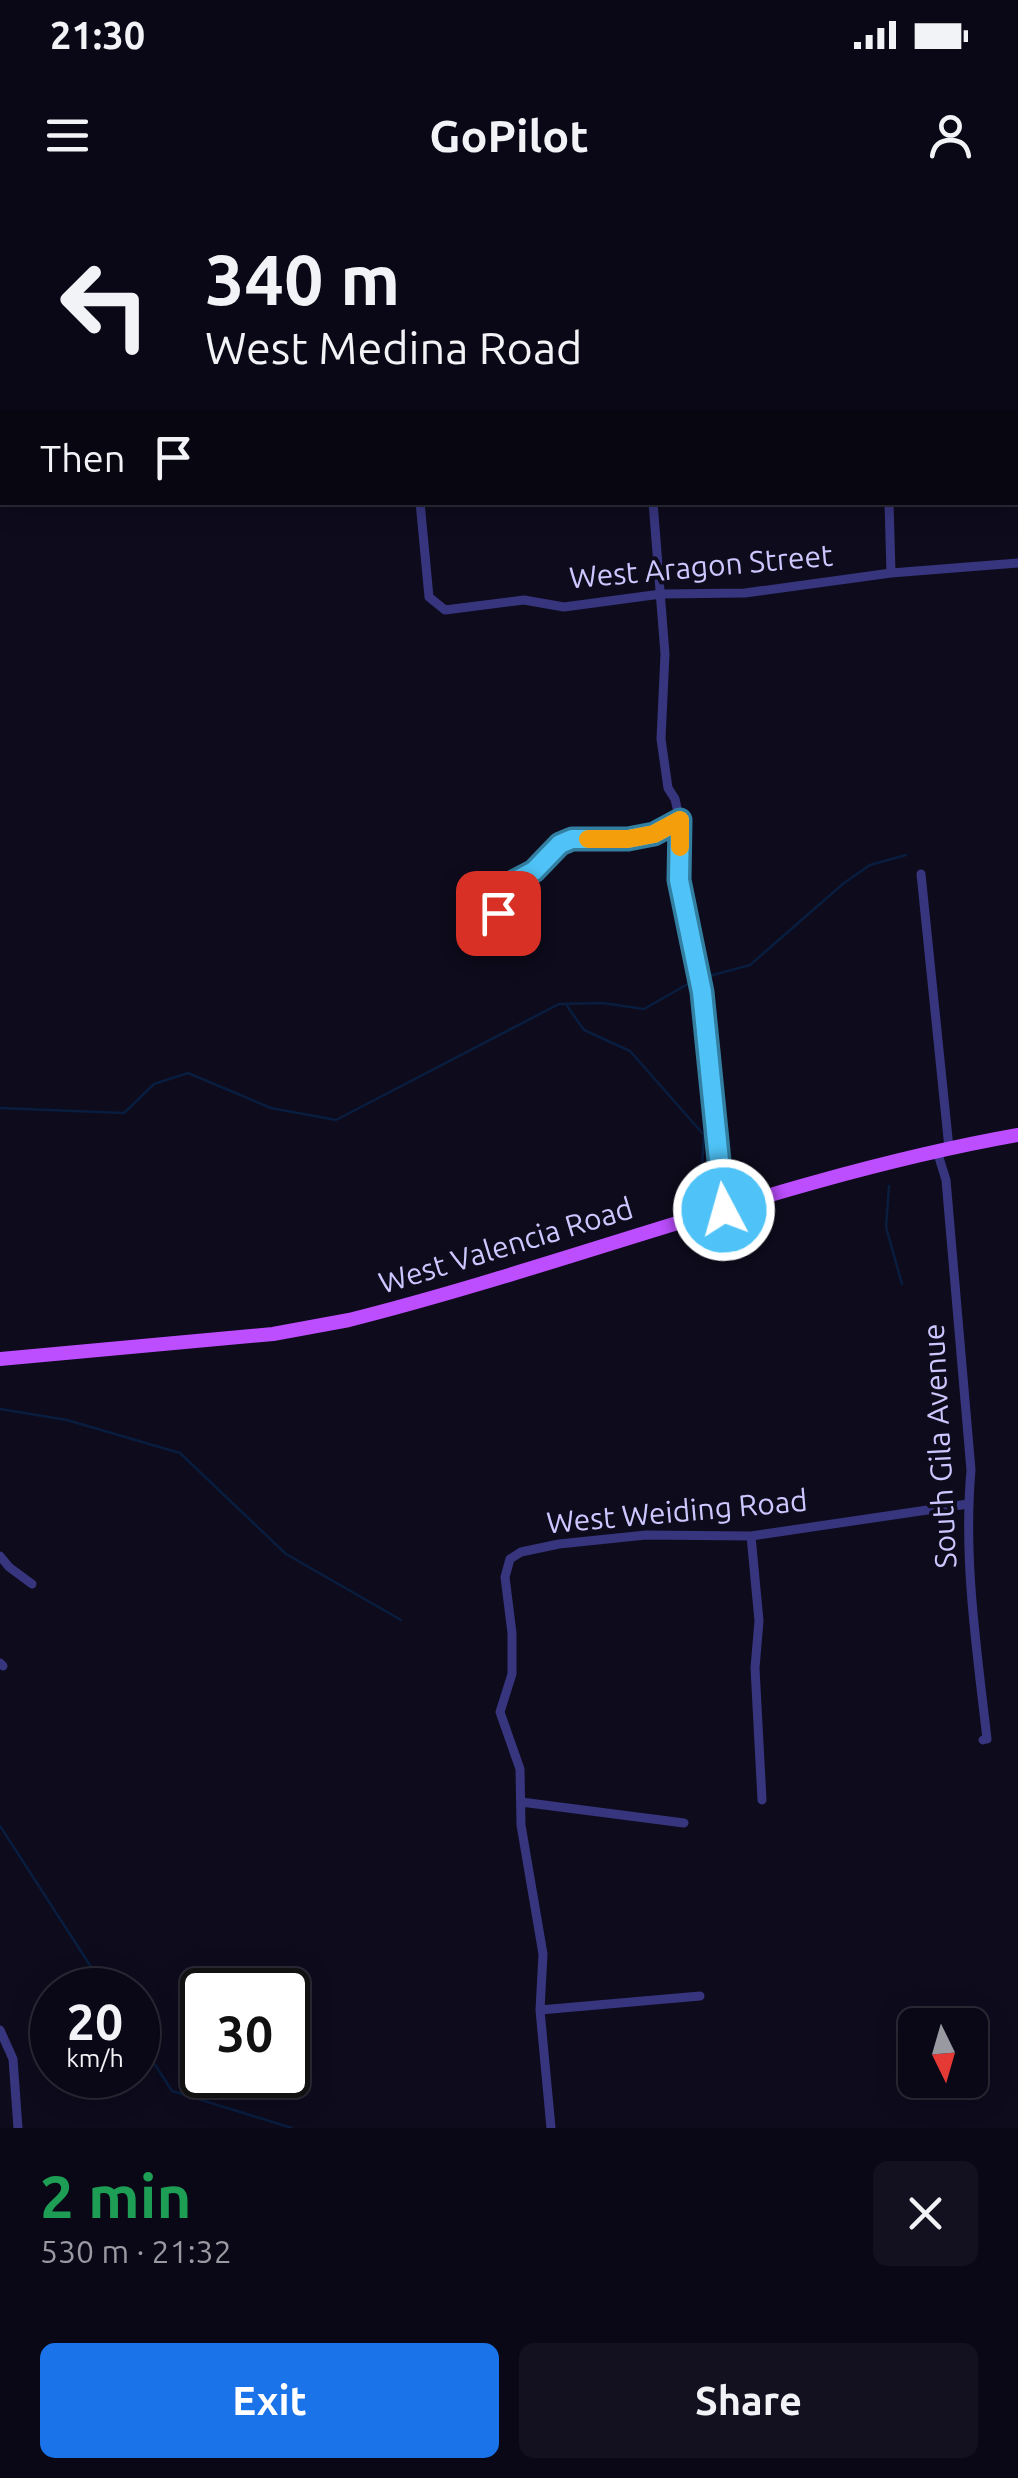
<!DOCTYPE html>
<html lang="en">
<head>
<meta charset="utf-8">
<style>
  body { margin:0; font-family:Ubuntu,sans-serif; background:#13111f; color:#f1f3f6; height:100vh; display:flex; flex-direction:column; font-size:38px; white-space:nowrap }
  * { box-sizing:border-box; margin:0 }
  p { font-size:32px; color:#999aa1 }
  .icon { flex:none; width:55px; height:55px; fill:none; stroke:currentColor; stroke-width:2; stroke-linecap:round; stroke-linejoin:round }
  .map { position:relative; height:1928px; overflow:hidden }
  .details { display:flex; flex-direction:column; background:#0a0816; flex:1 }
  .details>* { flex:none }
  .top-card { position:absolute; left:0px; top:0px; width:1020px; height:305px; box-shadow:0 5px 25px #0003,0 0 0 2px #2a2935; background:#0a0816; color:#f1f3f6; overflow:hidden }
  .needle { width:65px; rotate:175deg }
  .controls { position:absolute; left:898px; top:1808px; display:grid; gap:20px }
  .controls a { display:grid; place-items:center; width:90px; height:90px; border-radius:15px; background:#0a0816; box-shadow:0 5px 25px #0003,0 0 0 2px #2a2935; font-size:50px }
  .speed { position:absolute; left:30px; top:1768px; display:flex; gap:20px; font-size:50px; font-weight:700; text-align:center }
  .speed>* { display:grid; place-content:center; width:130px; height:130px; border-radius:50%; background:#0a0816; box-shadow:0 5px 25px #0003,0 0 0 2px #2a2935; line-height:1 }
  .speed small { font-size:25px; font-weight:400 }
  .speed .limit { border:5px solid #111; border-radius:15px; background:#fff; color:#111 }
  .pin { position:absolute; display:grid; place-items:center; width:85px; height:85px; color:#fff; margin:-42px; border-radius:20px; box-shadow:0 5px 15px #0006 }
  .me { position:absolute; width:110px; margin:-55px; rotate:354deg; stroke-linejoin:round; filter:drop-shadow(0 0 8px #0008) }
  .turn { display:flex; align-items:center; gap:35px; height:210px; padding:0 40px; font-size:45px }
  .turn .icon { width:130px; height:130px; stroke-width:2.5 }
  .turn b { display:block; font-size:70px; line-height:85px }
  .then { display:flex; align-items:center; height:95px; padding:0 40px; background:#0003; gap:20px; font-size:38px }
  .round { display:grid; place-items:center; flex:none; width:105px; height:105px; border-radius:15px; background:#13111f }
  .overview { display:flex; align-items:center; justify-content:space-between; height:170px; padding:0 40px }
  h1 { font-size:60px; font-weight:600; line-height:75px; color:#1e9e55 }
  .cta { display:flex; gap:20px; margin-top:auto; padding:20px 40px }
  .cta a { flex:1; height:115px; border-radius:15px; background:#1a73e8; color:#fff; font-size:40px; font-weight:600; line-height:115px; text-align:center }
  .cta a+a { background:#13111f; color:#f1f3f6 }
  .status { display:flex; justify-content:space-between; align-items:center; height:70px; padding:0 50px; background:#0a0816; direction:ltr }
  .status svg { height:28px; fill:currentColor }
  header { display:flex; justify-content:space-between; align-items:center; height:130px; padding:0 40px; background:#0a0816; font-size:45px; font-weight:600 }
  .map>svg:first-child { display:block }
</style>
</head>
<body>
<div class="status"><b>21:30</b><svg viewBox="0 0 49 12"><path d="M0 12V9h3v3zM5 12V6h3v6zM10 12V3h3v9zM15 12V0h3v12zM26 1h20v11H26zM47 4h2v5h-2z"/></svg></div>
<header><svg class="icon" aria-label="menu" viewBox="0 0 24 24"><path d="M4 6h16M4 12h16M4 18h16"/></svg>GoPilot<svg class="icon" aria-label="person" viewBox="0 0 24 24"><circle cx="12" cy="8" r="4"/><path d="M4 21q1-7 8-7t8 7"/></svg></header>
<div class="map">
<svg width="1018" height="1928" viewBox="0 0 1018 1928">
  <rect width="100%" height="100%" fill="#0e0b1d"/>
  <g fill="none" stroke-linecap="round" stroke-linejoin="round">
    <path stroke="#091d3e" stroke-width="2.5" d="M702,778L750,765L844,683L870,665L906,655
      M567,806L584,830L630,851L704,935L700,996
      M0,908L124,913L154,884L188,873L271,908L336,920L559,804L603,803L644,809L695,780
      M889,986L886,1027L902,1084
      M0,1209L67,1220L180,1253L286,1354L401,1420
      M0,1626L106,1790
      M138,1838L172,1891L292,1928"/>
    <path stroke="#37357e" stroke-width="9" d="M26,2L27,0
      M98,2L99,0
      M0,71H2
      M0,167H2
      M420,302L429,397L445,410L524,400L564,407L661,394L745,393L891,373L1018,363
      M653,302L665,454L661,539L668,588L675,599L680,621L679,680L702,792L724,1010
      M889,302L891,373
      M921,674L949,948
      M497,724L498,713L509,687L534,671L560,643L572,639H628L654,634L680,621
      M937,951L946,980L971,1270C963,1359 977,1451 987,1539L983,1540
      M751,1336L759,1421L755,1468L762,1600
      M0,1356L9,1367L32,1384
      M0,1463L3,1466
      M521,1602L684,1623
      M540,1810L700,1796
      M0,1830L13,1859L18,1928
      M551,1928L540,1810L543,1754L521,1625L520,1569L500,1512L512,1474V1433L505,1377L510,1359L521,1352L559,1344L646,1335L751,1336L968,1304"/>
    <path stroke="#bc4eff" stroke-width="14" d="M0,1159L273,1134L349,1120C571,1064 792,975 1018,935"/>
  </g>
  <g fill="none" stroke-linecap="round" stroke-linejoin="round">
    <defs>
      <path id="route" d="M498,713L513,682L534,671L560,644L572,639H628L654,634L680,620L679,680L702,792L724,1010"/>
    </defs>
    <use href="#route" stroke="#337fa1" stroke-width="25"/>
    <use href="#route" stroke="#4fc3f7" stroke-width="18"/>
    <path stroke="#f59e0b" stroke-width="18" d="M588,639H628L654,634L680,620V647"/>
  </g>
  <g text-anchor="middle" stroke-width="8" stroke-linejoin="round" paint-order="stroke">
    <g font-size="30" fill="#cdc7ff" stroke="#0e0b1d">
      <text transform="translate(701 367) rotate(-5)" y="10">West Aragon Street</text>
      <text transform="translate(506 1046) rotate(-17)" y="10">West Valencia Road</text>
      <text transform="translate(940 1246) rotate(-93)" y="10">South Gila Avenue</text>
      <text transform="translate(677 1312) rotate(-5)" y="10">West Weiding Road</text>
    </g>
  </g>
</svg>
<div class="controls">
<a><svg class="needle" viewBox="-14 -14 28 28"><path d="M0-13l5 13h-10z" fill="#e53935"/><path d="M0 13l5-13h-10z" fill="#999aa1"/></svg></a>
</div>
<div class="speed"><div>20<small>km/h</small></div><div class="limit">30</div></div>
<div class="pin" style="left:498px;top:713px;background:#d93025"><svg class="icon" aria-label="arrive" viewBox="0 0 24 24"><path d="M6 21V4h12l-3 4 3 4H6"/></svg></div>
<svg class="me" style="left:724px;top:1010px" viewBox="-20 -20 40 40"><circle r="17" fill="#4fc3f7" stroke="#fff" stroke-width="3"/><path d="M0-11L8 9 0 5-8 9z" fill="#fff"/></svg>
<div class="top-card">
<div class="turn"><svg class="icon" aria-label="left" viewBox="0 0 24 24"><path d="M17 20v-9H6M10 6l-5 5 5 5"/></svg><div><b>340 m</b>West Medina Road</div></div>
<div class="then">Then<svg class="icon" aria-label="arrive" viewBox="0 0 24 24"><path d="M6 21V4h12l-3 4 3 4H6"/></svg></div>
</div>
</div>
<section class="details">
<div class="overview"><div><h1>2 min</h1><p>530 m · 21:32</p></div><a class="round"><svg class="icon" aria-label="close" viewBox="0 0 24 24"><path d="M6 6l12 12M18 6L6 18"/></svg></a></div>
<div class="cta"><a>Exit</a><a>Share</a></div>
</section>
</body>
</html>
